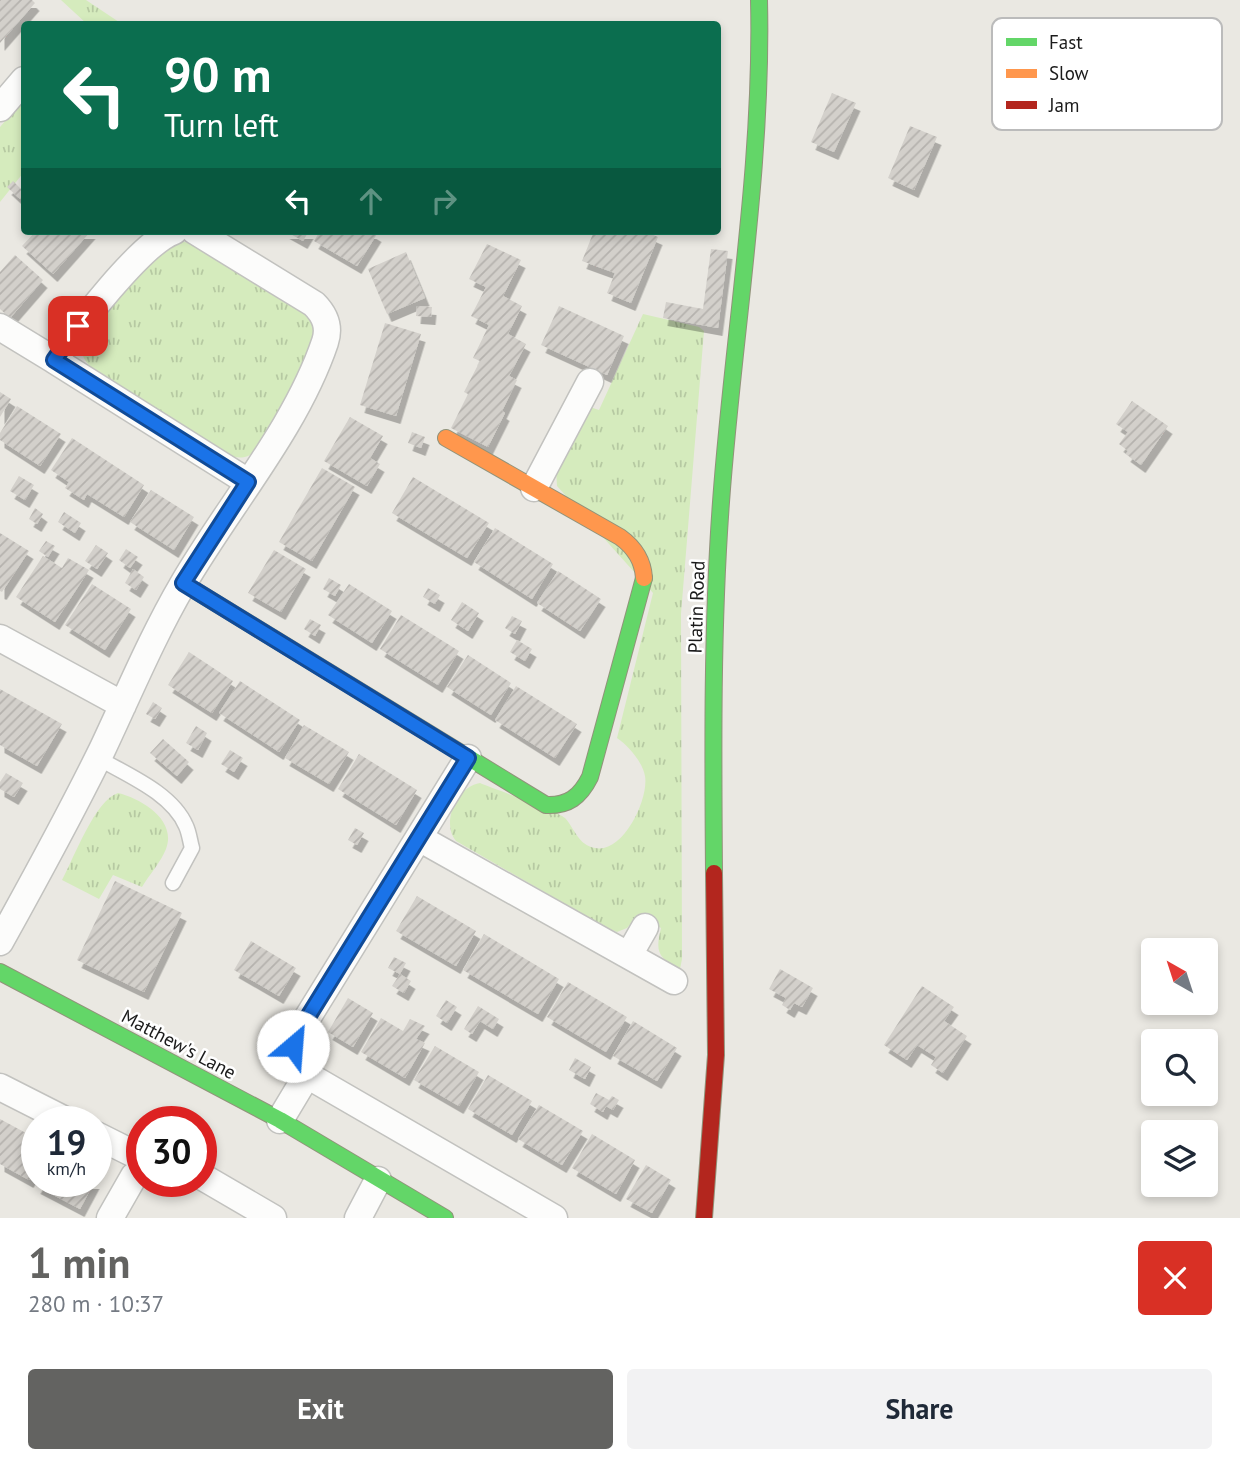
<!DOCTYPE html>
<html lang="en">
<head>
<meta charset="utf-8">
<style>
  body { margin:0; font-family:"PT Sans",sans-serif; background:#f2f2f3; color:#1f2937; height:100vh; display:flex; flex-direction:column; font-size:26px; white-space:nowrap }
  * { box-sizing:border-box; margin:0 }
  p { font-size:23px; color:#747a83 }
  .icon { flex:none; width:38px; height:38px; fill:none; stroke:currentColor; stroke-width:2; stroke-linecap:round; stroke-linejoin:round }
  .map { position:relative; height:1218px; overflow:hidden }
  .details { display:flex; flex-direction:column; background:#fff; flex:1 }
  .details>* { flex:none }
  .guide { position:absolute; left:21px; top:21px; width:700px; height:214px; border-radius:7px; box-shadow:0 4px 10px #0003; background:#0b6e4f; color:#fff; overflow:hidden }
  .needle { width:46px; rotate:321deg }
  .fabs { position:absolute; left:1141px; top:938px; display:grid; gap:14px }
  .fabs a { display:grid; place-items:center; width:77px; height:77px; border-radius:7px; background:#fff; box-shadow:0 4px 10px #0003; font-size:35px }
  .speed { position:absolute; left:21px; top:1106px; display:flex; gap:14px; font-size:35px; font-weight:700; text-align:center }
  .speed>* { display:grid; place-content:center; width:91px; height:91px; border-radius:50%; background:#fff; box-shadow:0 4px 10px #0003; line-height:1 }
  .speed small { font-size:18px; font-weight:400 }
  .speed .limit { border:10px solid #d22; background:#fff; color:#111 }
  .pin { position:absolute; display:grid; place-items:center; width:60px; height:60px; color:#fff; margin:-30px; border-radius:14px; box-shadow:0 4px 10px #0006 }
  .me { position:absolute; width:77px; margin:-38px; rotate:27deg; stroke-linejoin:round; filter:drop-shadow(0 0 5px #0008) }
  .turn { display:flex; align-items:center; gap:24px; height:147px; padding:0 28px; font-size:32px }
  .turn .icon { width:91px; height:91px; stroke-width:2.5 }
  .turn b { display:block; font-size:49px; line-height:60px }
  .lanes { display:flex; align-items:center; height:66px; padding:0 28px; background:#0003; justify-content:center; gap:35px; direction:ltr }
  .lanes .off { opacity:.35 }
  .round { display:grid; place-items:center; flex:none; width:74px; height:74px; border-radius:7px; background:#f2f2f3 }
  .summary { display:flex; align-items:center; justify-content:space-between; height:119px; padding:0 28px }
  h1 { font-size:42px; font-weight:700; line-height:52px; color:#636361 }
  .cta { display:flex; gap:14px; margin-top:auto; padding:14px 28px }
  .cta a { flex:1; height:80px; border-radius:7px; background:#636361; color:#fff; font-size:28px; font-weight:700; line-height:80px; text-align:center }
  .cta a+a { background:#f2f2f3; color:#1f2937 }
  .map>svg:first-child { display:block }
</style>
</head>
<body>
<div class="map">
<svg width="1240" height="1218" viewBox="0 0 1240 1218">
  <defs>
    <pattern id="grass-tufts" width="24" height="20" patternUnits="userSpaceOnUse" patternTransform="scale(1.75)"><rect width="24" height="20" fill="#d5ebbd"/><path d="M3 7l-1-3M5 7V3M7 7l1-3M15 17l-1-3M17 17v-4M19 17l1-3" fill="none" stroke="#b6c9a2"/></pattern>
    <pattern id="building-hatch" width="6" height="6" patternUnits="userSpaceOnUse" patternTransform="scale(1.75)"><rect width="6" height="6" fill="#d3d0cb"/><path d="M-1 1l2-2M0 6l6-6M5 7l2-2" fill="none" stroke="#b5b2ae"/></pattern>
    <filter id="shadow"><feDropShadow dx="4.5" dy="8" stdDeviation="0" flood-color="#0004"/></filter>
  </defs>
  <rect width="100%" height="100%" fill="#eae8e2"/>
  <path fill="url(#grass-tufts)" d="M61,0H86L122,24H87Z
    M24,99V172L0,202V127Z
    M181,241L192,244L307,314C311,320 315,326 314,334C313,352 263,449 248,456C240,459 234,457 227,455L96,372C84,361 80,355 81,338L165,247Z
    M643,314L699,327L704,331L681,614L682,959L680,969C658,958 655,952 661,928L638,915L627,928L617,932L605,927L456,841C441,823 456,787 480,783C494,789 558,811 565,818C575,829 578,845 595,848C623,854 649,799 645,776C643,763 628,745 617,738L653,593L557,486L556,469L590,407L599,410Z
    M118,793C142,799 177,820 166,849C161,862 149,875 142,887L113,875L99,899L62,880C74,858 95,800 118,793Z"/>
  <path fill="url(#building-hatch)" filter="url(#shadow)" d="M0,0H32L35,3L0,43Z
    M832,93L856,103L834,152L811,142Z
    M910,126L937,137L914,190L888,178Z
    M13,181L24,192L20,199L7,187Z
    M36,231H91L53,274L22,246Z
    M285,231H309L303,241Z
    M320,231H372L377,234L357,266L314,241Z
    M594,231H644L658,237L631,303L607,293L615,273L582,261Z
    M487,244L521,260L503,296L522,306L508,334L526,344L509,376L517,380L502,411L505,413L488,447L451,428L468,394L464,392L480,361L473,358L489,325L471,316L486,287L469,279Z
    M711,249L728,251L718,328L663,318L666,302L703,309Z
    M406,252L425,298L387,314L368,269Z
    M15,255L43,280L10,318L0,309V272Z
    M417,306L432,307L431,317L416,316Z
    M559,306L624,336L607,375L541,345Z
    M385,323L421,334L396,416L360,405Z
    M0,392L11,399L0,417Z
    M1132,401L1168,426L1141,465L1126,454L1128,451L1119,444L1128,432L1116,424Z
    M17,406L61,434L40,466L0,440V433Z
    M350,417L383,436L370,458L380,464L367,486L324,461Z
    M412,432L425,437L421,448L408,443Z
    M72,438L144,485L124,517L87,494L84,500L65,488L69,482L51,470Z
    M322,468L355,487L312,561L279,542Z
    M19,476L34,485L25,500L10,491Z
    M413,477L489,523L467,558L392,513Z
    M151,490L194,517L174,550L130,522Z
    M35,508L43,514L37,524L29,519Z
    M64,512L81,523L75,533L58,522Z
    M495,528L553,564L532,599L474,562Z
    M0,533L29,551L2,592L0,591Z
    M46,541L55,546L48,557L39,551Z
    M96,545L108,553L97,569L85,561Z
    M126,549L138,557L130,568L119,560Z
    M274,550L306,569L281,612L248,593Z
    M43,556L62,568L68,558L89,570L55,622L16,597Z
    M133,569L144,577L136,590L125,583Z
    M558,571L601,599L580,631L537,603Z
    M329,578L341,585L335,596L323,589Z
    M92,584L131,609L105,650L65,625Z
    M349,584L392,611L372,643L328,615Z
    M428,588L440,595L435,604L423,597Z
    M462,602L479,613L468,631L451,620Z
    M401,615L459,651L438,685L380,649Z
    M512,616L522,621L515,634L505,628Z
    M310,619L321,625L315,636L304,629Z
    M517,640L532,649L525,661L510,652Z
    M189,652L233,681L212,713L168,685Z
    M468,655L511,683L491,715L447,687Z
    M240,681L300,720L279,752L219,713Z
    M516,686L577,724L555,758L495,720Z
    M0,689L62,724L37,766L0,745Z
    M153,702L162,708L155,719L146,714Z
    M304,725L349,752L329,784L285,758Z
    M196,726L207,733L198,750L186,743Z
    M163,739L189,762L177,776L150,753Z
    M230,750L243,758L234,772L221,764Z
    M359,754L417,790L396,825L338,789Z
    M6,773L23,783L14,797L0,789V782Z
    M355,828L364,833L357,845L348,840Z
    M115,881L182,913L144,992L77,960Z
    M417,896L476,931L456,966L396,931Z
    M484,934L559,979L538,1014L463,970Z
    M251,941L296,968L279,996L234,970Z
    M394,957L406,963L400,974L388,968Z
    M780,969L813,988L802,1007L794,1003L790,1010L782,1005L786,998L769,989Z
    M400,974L411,981L404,993L392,986Z
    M568,982L627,1017L606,1052L547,1017Z
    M922,986L954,1007L944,1021L967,1036L943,1073L931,1065L936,1057L917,1045L907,1060L884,1045Z
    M348,998L373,1013L353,1047L328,1032Z
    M446,1000L457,1007L447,1023L436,1016Z
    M478,1006L499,1019L493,1029L480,1021L472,1034L464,1029Z
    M381,1018L403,1031L410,1019L425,1026L416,1039L425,1043L405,1078L361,1052Z
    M633,1021L677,1048L657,1081L613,1056Z
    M435,1046L479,1072L459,1106L414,1080Z
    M575,1058L591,1067L585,1079L569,1070Z
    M488,1075L532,1101L512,1135L468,1109Z
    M596,1093L609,1100L612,1096L619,1100L613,1110L606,1106L603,1112L590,1104Z
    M539,1105L583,1131L562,1165L518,1139Z
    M0,1119L37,1139V1167L29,1180L0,1164Z
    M592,1134L635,1160L616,1194L572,1168Z
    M646,1165L671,1180L652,1213L626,1199Z
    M39,1181H95L80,1209L36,1186Z"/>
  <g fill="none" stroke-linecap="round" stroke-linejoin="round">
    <defs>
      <path id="lane" d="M98,758C127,775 172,793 186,826C189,832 190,841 192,848L173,883"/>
      <path id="street" d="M0,108L24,80
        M174,231C141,243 76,329 54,360L248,482
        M0,327L54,360
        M534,488L590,382
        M0,638L123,705
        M419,838L674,981
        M0,942C35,879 70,815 102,750C128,695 152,637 183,584C229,505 296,428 325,342C330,327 325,315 314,304L195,231
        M629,955L645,927
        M307,1075L554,1218
        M0,1087L69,1122
        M280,1120L307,1075C296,1059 291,1052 298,1033L468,758
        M96,1135L142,1158
        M201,1176L273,1218
        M110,1218L134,1176L142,1170
        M358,1218L378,1180"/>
      <path id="fast" d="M183,583L546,805C568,806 580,797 590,777L644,578
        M714,873C713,749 712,625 721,502C733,335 763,168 759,0
        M0,972L280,1120L445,1218"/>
      <path id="slow" d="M446,438L620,537C634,547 643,560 644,578"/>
      <path id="jam" d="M704,1218L716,1055L714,873"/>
    </defs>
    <use href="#lane" stroke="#c2c2bf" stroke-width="17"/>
    <use href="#street" stroke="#c2c2bf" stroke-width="29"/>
    <use href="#fast" stroke="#91937a" stroke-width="18"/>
    <use href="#slow" stroke="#91937a" stroke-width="18"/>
    <use href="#jam" stroke="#91937a" stroke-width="18"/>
    <use href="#lane" stroke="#fcfcfb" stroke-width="14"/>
    <use href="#street" stroke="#fcfcfb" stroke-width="26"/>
    <use href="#fast" stroke="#63d668" stroke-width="16"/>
    <use href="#slow" stroke="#ff974d" stroke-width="16"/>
    <use href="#jam" stroke="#b3261e" stroke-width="16"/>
  </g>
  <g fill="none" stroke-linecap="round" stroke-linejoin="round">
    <defs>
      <path id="route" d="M78,326L54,360L248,482L183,583L468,758L298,1033L293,1046"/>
    </defs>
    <use href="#route" stroke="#114b97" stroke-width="18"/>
    <use href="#route" stroke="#1a73e8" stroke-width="12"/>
  </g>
  <g text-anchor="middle" stroke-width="5" stroke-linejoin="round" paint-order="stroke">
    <g font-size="19" fill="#1b1b1b" stroke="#fff">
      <text transform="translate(696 607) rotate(-88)" y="7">Platin Road</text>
      <text transform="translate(179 1044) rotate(28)" y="7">Matthew's Lane</text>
    </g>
  </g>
  <rect x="992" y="18" width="230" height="112" rx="10" fill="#fff" stroke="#bbb" stroke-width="2"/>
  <rect x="1006" y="38" width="31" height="8" fill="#63d668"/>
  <rect x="1006" y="69" width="31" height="9" fill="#ff974d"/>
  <rect x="1006" y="101" width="31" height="8" fill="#b3261e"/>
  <g font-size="19" fill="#1b1b1b">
    <text x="1049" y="49">Fast</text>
    <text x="1049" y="80">Slow</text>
    <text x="1049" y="112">Jam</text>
  </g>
</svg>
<div class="fabs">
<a><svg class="needle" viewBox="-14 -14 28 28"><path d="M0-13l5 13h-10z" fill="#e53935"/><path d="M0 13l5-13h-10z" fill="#747a83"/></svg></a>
<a><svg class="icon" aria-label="search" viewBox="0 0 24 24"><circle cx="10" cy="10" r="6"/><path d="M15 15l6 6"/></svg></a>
<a><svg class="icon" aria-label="layers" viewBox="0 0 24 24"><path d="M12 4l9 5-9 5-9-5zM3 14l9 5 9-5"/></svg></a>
</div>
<div class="speed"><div>19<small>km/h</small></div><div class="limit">30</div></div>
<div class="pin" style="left:78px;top:326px;background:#d93025"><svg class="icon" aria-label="arrive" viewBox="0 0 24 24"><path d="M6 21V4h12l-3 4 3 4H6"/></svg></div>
<svg class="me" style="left:293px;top:1046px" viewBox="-20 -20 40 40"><circle r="19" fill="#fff"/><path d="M0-13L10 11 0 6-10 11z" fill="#1a73e8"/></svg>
<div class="guide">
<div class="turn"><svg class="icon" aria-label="left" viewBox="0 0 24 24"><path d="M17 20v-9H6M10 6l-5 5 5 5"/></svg><div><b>90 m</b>Turn left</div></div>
<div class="lanes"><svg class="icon" aria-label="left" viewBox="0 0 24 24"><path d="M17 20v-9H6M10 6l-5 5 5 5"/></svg><svg class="icon off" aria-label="ahead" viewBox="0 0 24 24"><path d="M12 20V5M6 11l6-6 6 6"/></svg><svg class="icon off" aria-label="right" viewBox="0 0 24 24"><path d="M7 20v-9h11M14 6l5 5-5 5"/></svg></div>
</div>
</div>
<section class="details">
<div class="summary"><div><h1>1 min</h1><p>280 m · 10:37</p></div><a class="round" style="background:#d93025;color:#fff"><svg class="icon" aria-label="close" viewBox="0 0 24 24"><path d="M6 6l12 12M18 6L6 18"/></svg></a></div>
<div class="cta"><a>Exit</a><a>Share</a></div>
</section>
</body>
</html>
